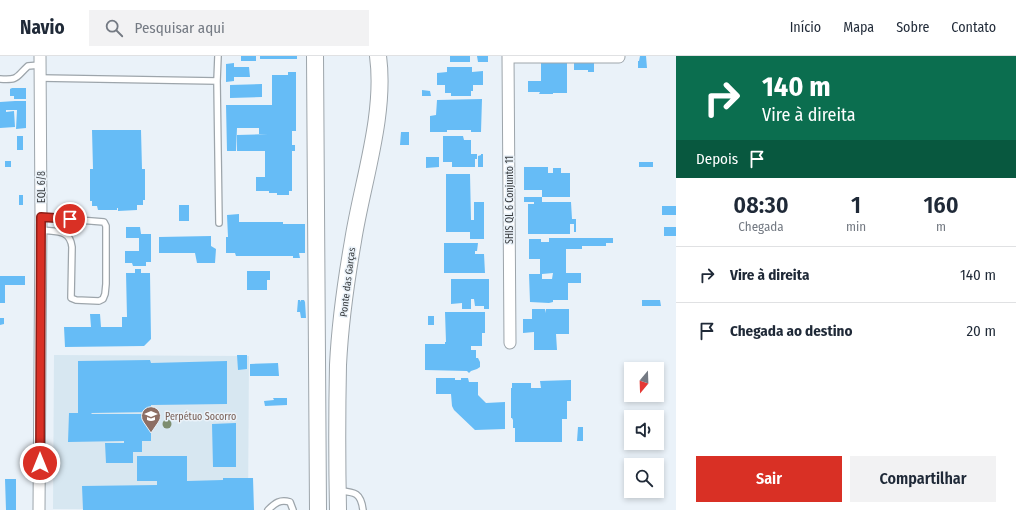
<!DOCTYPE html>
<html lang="pt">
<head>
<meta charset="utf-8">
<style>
  body { margin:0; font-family:"Fira Sans Condensed",sans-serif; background:#f2f2f3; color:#1f2937; height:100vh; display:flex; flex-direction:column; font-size:15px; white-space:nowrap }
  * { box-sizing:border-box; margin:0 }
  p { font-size:13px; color:#747a83 }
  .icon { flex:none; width:22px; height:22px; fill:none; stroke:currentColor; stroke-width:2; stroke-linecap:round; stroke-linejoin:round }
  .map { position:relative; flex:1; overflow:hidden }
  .drawer { display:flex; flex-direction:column; background:#fff; width:340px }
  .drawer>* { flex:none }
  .guide { background:#0b6e4f; color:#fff; overflow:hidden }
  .needle { width:26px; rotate:199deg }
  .controls { position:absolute; left:624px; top:306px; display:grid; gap:8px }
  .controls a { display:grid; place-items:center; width:40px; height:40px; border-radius:0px; background:#fff; box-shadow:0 2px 6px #0003; font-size:20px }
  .pin { position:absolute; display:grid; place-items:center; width:34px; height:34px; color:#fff; margin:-17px; border:2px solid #fff; border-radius:50%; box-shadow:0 1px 4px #0007 }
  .me { position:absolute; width:44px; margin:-22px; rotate:0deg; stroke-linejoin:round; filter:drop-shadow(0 0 3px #0008) }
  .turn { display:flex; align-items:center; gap:14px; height:84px; padding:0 20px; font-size:18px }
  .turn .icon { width:52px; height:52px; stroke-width:2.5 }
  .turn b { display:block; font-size:28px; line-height:34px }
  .then { display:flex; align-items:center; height:38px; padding:0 20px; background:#0003; gap:8px; font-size:15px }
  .eta { display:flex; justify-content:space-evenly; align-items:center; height:68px; text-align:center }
  .eta b { font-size:24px; font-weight:600; line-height:28px }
  .action { display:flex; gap:8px; margin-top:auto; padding:8px 20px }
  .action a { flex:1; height:46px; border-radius:0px; background:#d93025; color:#fff; font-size:16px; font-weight:600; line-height:46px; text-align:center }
  .action a+a { background:#f2f2f3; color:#1f2937 }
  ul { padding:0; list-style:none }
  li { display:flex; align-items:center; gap:12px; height:56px; padding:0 20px; border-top:1px solid #e0e1e3 }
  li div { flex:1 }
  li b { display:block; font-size:15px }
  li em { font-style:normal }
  header { display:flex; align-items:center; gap:24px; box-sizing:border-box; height:56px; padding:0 20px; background:#fff; border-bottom:1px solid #e0e1e3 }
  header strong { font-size:19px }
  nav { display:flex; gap:22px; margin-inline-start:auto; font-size:14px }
  .search { width:280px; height:36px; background:#f2f2f3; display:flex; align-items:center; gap:10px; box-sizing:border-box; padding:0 14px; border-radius:0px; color:#747a83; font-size:15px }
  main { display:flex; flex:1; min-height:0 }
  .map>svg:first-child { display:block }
</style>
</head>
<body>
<header>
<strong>Navio</strong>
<div class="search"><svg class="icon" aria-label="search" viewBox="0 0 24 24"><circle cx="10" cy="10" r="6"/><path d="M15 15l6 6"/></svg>Pesquisar aqui</div>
<nav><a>Início</a><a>Mapa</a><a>Sobre</a><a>Contato</a></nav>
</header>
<main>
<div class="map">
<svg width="676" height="454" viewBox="0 0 676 454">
  <rect width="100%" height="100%" fill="#eaf2f9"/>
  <path fill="#d7e7f1" d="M54,299L249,300L248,454L53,453Z"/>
  <path fill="#66bcf6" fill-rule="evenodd" d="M241,0H256V5H241Z
    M260,0H297V3H260Z
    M450,0H470V6H450Z
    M477,0H488V6H478Z
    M640,0H646L647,12H638V5H639Z
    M541,6H567V37H553V38H539L540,36H528V25H541Z
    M574,6H594V16H588V14H574Z
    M234,7V11H249L250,21H234V25L226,26V8Z
    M447,11H472V16L483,15V29H473V35H471V40H451V37H445V29H437V17L447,16Z
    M288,16H296V75H292V89H295V95H292V135H289V139H277V137H269V135H256V121H265V95H237V79L268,78H259V72H237L236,95H227L226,49H272V19H288Z
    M262,28V41L230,42V29Z
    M12,32H26V43H14V40H10V33Z
    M422,34L430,35L431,40H422Z
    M482,43L481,76H471V74H447V76H430V60L436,59L437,44Z
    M15,45H26V72L16,73L17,54H6V56L14,55L15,71L0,72V46Z
    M92,74H141L142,113H145V144H143V149H137V154L118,155V152H117V154H98L97,150H92V145H90V113H93Z
    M401,76H409V89H400Z
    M17,80H23V94H17Z
    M443,80H463L464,84H471V98H477V103H475V111H452V106H443Z
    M481,98H483V111H478V100L481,99Z
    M426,101H439V111L426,112Z
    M5,105H11V111H5Z
    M639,106H653V111H639Z
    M524,111H548V117H553V112H561V117H570V141H542V134H524Z
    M446,118H470L471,164H474V146H484V183H470V176H446Z
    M19,139H23V149H19Z
    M524,141H542V146H571L572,163H576V176H574V168H570V178H528V148H534V146H524Z
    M179,149H189V165H179Z
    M662,150H676V159H662Z
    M239,158V166H283V168H305V197H299L300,202H293V200H236L235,197H226V181H228L227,159Z
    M126,171H140L141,178H151V206H146V210H133L132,207H125V195H139V182H126Z
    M664,171H676V180H664Z
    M211,180V190L216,193L215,207H197L195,197H159V181Z
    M549,182H613V187H606V190H582V193H566V217H581V227H568V244H553V246L549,247L530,246L529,218H540V203H529V183H541V186H549ZM553,217L552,223H542V218Z
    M444,187H478L477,195H475V198H484L485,217H444Z
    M135,213H141V217H150L151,283L144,290L65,291L64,271H91L90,258H100L101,271H122V261H127L126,217H135Z
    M247,215H270V224H267V234H247Z
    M0,220H25V229H5V247H0Z
    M451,223H489V253H484V250H475L474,243H471V253H462V247L451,248Z
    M298,244H300L301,246V244H304L305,246L306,262H301L300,256H297Z
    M642,244H660L661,250H642Z
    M532,253H545L546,257V253H569V278H556L557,294H534V276L523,277V263H532Z
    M445,256H485V277H482V290H471V294H476V302H478L480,306V311L477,313L471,315L469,317L467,315L425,314V288H445V286H446Z
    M428,260H434V269H428Z
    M0,262H4V268L0,269Z
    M237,299H247V313L238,314Z
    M150,304L151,307L227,305V348L151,349V356L91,357L92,358H142V360H151V385H142V396H133V407H106L105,387H124V385L68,386L69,357H78V305Z
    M278,307L279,320H250V308Z
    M436,322H455V324H461V322H468L469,326H478V339L486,347L505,346V373L475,374L454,354L452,350L451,338H436Z
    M571,324V345H567V363H562V386H515V372H513V364L512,362H511V332H512V327H531V332H541L540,325Z
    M273,342H287V349L265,350L264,345L274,344Z
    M236,367V411H213L212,368Z
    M578,371H583V385H577Z
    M137,400H187V425L223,424V422H253L254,454H83L82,430L157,429V425H137Z
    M5,423H16V454H6Z"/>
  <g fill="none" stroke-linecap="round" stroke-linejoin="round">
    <defs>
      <path id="lane" d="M218,0L217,25L219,167
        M40,22L217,25
        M0,23C19,24 15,22 28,10L40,9
        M41,174C56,176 70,173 72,191L71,242L76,244L99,245L103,243L105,238L106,228V170L104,166L41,161
        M340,435C355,436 361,437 363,454
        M268,454C275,447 280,443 290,446L293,454"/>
      <path id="street" d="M508,0L510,287
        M508,1H619
        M39,454L41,161L40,0"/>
      <path id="secondary" d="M315,0L318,454
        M338,454C337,406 337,357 338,309C340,268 346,225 353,185C362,127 386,59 378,0"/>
    </defs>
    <use href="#lane" stroke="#9da5ab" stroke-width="8"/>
    <use href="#street" stroke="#9da5ab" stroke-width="13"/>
    <use href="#secondary" stroke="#9da5ab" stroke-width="18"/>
    <use href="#lane" stroke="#fff" stroke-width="5.5"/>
    <use href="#street" stroke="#fff" stroke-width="11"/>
    <use href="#secondary" stroke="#fff" stroke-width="16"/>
  </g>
  <circle fill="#7d8e70" cx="167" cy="368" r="4.5"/>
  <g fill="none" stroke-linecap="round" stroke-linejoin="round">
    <defs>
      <path id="route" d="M40,407L41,161L70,163"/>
    </defs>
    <use href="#route" stroke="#8d1f18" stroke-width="10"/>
    <use href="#route" stroke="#d93025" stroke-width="7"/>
  </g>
  <defs>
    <symbol id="school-pin" viewBox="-11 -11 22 30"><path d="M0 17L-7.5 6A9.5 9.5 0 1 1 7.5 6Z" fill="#8d6e63" stroke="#eaf2f9"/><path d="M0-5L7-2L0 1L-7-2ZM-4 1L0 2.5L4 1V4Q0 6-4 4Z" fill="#fff"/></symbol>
  </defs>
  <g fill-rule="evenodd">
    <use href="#school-pin" x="140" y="349" width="22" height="30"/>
  </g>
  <g text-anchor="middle" stroke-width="3" stroke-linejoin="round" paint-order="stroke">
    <g font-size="10" fill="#393c3f" stroke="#eaf2f9">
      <text transform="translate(41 131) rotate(-90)" y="4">EQL 6/8</text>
      <text transform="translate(509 144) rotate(-90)" y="4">SHIS QL 6 Conjunto 11</text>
      <text transform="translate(347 226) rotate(-83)" y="4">Ponte das Garças</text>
    </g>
    <g font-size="10" fill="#785e54" stroke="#eaf2f9" text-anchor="start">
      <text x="165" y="364">Perpétuo Socorro</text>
    </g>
  </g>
</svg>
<div class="controls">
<a><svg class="needle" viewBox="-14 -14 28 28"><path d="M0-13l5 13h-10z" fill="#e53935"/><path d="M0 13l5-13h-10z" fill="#747a83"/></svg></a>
<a><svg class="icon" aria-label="sound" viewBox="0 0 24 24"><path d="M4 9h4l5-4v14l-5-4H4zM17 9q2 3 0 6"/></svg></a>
<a><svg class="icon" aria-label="search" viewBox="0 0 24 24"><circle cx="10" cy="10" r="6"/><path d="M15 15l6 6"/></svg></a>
</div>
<div class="pin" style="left:70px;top:163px;background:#d93025"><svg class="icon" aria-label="arrive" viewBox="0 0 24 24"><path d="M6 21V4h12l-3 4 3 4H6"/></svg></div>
<svg class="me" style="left:40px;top:407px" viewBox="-20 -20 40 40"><circle r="17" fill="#d93025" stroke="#fff" stroke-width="3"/><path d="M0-11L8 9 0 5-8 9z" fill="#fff"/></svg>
</div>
<section class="drawer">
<div class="guide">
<div class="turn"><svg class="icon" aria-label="right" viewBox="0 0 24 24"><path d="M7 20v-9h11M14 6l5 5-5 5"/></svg><div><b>140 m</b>Vire à direita</div></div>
<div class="then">Depois<svg class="icon" aria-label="arrive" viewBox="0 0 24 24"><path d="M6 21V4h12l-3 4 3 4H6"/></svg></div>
</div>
<div class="eta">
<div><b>08:30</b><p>Chegada</p></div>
<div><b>1</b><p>min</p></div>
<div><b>160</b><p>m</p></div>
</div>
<ul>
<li><svg class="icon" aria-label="right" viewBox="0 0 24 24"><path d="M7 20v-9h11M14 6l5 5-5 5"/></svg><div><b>Vire à direita</b></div><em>140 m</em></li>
<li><svg class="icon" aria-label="arrive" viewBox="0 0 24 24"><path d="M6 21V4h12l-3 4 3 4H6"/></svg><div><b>Chegada ao destino</b></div><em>20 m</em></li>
</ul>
<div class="action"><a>Sair</a><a>Compartilhar</a></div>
</section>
</main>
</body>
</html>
